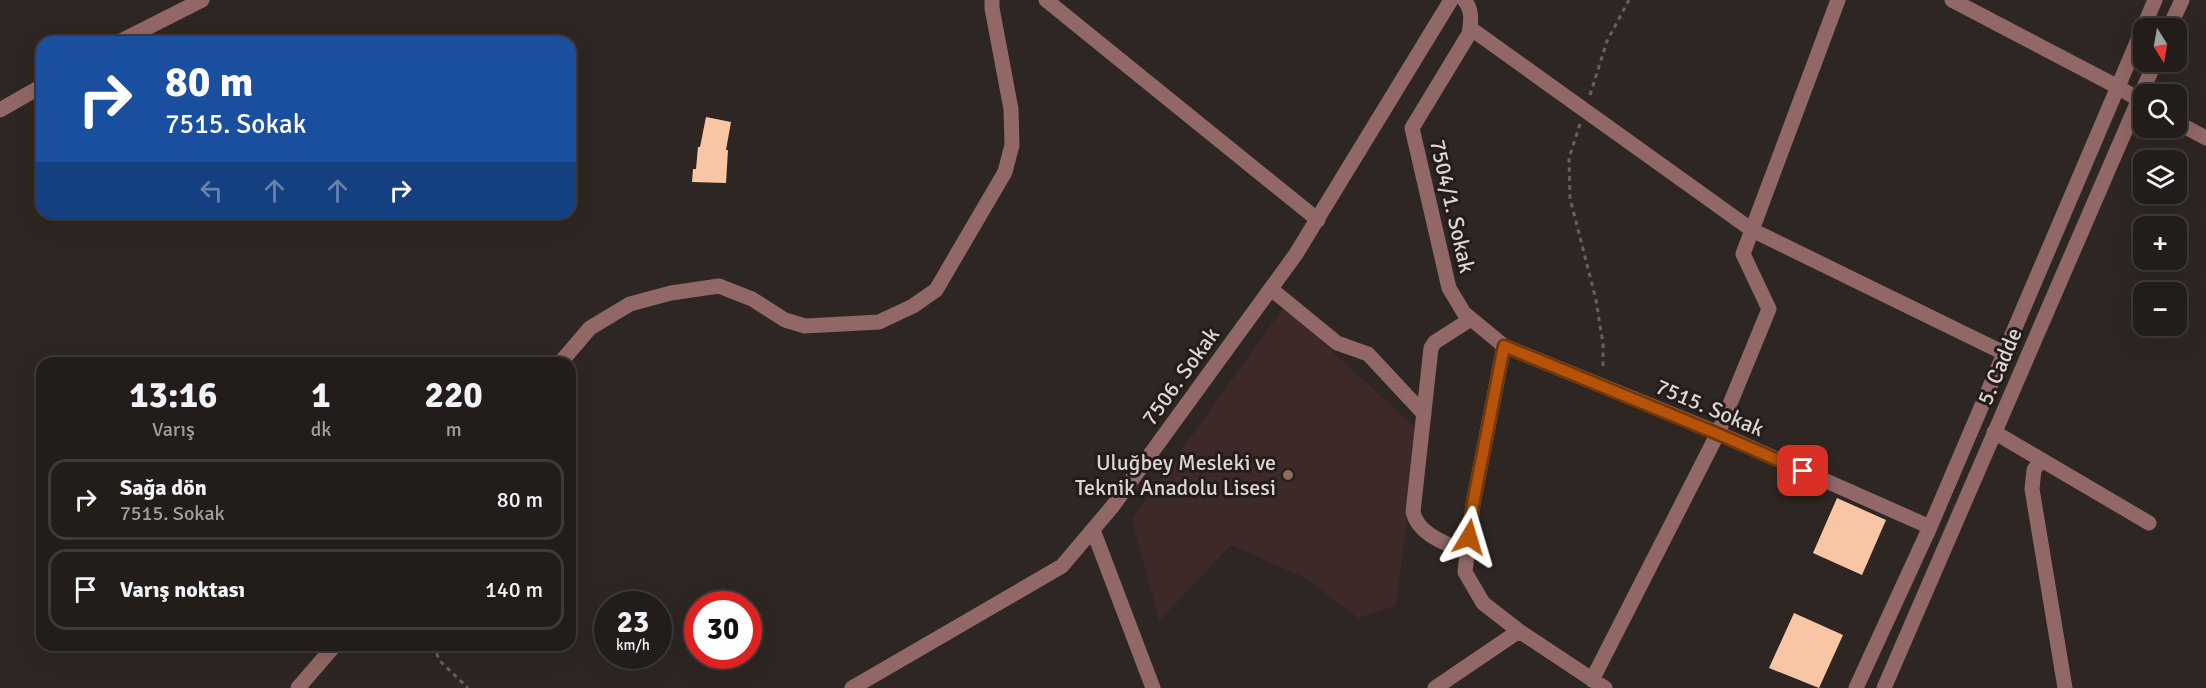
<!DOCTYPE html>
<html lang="tr">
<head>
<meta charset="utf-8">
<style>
  body { margin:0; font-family:Signika,sans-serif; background:#2e2927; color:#f1f3f6; height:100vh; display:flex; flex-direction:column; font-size:22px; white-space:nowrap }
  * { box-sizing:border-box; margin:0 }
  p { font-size:20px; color:#a2a1a2 }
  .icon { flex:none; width:33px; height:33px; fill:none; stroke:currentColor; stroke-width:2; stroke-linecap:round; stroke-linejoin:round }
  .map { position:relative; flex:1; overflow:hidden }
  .sheet { position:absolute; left:36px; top:357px; width:540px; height:294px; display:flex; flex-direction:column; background:#221c1a; border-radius:18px; box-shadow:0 6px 24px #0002,0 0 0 2px #3f3a39 }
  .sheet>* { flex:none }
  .guide { position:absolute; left:36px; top:36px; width:540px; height:183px; border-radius:18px; box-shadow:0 6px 24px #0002,0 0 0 2px #3f3a39; background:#1a4fa0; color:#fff; overflow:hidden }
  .needle { width:39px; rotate:169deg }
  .buttons { position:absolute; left:2133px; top:18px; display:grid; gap:12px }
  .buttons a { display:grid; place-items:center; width:54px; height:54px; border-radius:12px; background:#221c1a; box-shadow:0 6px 24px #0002,0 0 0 2px #3f3a39; font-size:30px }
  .speed { position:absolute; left:594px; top:591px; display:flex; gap:12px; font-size:30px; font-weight:700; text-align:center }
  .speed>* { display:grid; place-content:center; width:78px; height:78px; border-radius:50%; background:#221c1a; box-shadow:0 6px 24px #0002,0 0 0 2px #3f3a39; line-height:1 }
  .speed small { font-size:15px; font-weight:400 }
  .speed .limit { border:9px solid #d22; background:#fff; color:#111 }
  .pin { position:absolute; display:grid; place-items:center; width:51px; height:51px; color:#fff; margin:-26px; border-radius:12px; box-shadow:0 3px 9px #0006 }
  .me { position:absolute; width:66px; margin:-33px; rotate:7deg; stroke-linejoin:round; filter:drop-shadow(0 0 4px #0008) }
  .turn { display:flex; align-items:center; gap:21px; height:126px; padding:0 30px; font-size:27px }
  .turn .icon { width:78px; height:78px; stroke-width:2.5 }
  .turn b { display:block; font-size:42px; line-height:51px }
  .lanes { display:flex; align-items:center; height:57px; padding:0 30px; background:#0003; justify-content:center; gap:30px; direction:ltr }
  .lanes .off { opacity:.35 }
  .eta { display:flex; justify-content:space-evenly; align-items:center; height:102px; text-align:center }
  .eta b { font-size:36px; font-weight:700; line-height:42px }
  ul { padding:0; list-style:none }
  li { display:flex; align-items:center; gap:18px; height:81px; margin:0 12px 9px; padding:0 18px; border:3px solid #3f3a39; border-radius:18px }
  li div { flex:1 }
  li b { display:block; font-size:22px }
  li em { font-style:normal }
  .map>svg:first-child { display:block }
</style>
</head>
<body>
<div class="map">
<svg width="2206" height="688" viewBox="0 0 2206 688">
  <rect width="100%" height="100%" fill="#2e2622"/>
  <path fill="#3d2928" d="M1284,307L1419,431L1396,605L1358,618L1305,578L1231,545L1159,621L1132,519Z"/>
  <path fill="#f8c6a4" d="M706,117L731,122L726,150H728L726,183L692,182L693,169H696L698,147H700Z
    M1837,498L1886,520L1862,575L1813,553Z
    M1794,613L1843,635L1819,688L1769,668Z"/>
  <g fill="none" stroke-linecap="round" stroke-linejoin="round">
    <path stroke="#68605d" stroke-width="3" stroke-dasharray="4.5 4.5" stroke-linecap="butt" d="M1590,95L1607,41L1629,0
      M1580,124L1569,158L1570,198L1596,300L1603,344V369
      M433,645L440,661L468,688"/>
    <path stroke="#916767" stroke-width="15" d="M1046,0L1318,220
      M1464,0C1473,10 1471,22 1469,34L1412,128L1449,288L1464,313L1504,346L1718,433L1930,527
      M1952,0L2118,87L2144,103
      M1470,28L1752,230L2006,354
      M2169,28L2182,0
      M119,42L202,0
      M0,110L42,86
      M2176,122L2206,138
      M1271,289L1337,343L1368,354L1424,414
      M1504,346L1473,504L1465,572L1483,603L1519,631L1605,688
      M560,363L590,328L630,304L671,293L719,286L752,299L785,320L805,326L879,322L913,306L936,290L1005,172L1012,145L1011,109L992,8V0
      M1994,432L2149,523
      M2041,460L2034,470L2032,489L2065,688
      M1093,530L1153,688
      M1467,553C1448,544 1418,535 1413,512L1431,348L1435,342L1471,319
      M1592,680L1718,433L1769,309L1743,254L1838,0
      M298,688L335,645
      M852,688L1062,566L1112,507L1296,254L1451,0
      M1435,688L1519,631
      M1856,688L1930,527L2155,0
      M1884,688L2155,62"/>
  </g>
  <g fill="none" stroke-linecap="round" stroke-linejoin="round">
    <defs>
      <path id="route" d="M1469,537L1473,504L1504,346L1718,434L1803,471"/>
    </defs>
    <use href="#route" stroke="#753606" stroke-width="15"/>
    <use href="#route" stroke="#b45309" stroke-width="10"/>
  </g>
  <circle fill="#8d6e63" stroke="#241c19" stroke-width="2" cx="1288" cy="475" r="6"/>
  <g text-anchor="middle" stroke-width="6" stroke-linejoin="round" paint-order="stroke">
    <g font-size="22" fill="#dbd5d3" stroke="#241c19">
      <text transform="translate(1453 206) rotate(77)" y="8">7504/1. Sokak</text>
      <text transform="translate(1999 366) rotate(-67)" y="8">5. Cadde</text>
      <text transform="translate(1180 376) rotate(-54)" y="8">7506. Sokak</text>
      <text transform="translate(1710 407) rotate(23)" y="8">7515. Sokak</text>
    </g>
    <g font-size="22" fill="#dbd5d3" stroke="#241c19" text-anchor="end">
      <text x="1276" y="470">Uluğbey Mesleki ve<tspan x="1276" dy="25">Teknik Anadolu Lisesi</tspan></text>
    </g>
  </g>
</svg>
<div class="buttons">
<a><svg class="needle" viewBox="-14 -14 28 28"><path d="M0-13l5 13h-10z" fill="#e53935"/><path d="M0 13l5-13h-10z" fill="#a2a1a2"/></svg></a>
<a><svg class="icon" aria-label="search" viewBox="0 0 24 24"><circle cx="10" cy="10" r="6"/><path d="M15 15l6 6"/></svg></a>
<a><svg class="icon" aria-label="layers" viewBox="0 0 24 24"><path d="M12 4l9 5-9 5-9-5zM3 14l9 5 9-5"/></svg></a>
<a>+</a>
<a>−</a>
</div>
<div class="speed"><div>23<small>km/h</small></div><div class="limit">30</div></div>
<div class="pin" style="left:1803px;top:471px;background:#d93025"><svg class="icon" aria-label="arrive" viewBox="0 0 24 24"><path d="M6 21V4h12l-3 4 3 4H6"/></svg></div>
<svg class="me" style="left:1469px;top:537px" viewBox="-20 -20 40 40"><path d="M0-17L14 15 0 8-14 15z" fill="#b45309" stroke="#fff" stroke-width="4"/></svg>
<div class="guide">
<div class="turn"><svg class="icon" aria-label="right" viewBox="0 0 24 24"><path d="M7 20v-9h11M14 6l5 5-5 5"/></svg><div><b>80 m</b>7515. Sokak</div></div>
<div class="lanes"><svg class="icon off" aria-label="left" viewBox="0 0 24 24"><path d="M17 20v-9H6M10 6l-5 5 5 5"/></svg><svg class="icon off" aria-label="ahead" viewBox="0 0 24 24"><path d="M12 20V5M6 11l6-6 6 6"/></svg><svg class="icon off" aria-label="ahead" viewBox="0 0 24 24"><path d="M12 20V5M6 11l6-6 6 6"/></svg><svg class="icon" aria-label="right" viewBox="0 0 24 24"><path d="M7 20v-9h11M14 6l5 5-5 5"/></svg></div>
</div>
<section class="sheet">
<div class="eta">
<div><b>13:16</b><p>Varış</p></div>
<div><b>1</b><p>dk</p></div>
<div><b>220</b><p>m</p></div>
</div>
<ul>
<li><svg class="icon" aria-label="right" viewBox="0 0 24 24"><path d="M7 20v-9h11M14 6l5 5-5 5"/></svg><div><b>Sağa dön</b><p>7515. Sokak</p></div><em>80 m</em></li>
<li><svg class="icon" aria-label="arrive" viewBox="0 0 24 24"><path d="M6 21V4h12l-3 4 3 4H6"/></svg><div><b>Varış noktası</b></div><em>140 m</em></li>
</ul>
</section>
</div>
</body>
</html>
